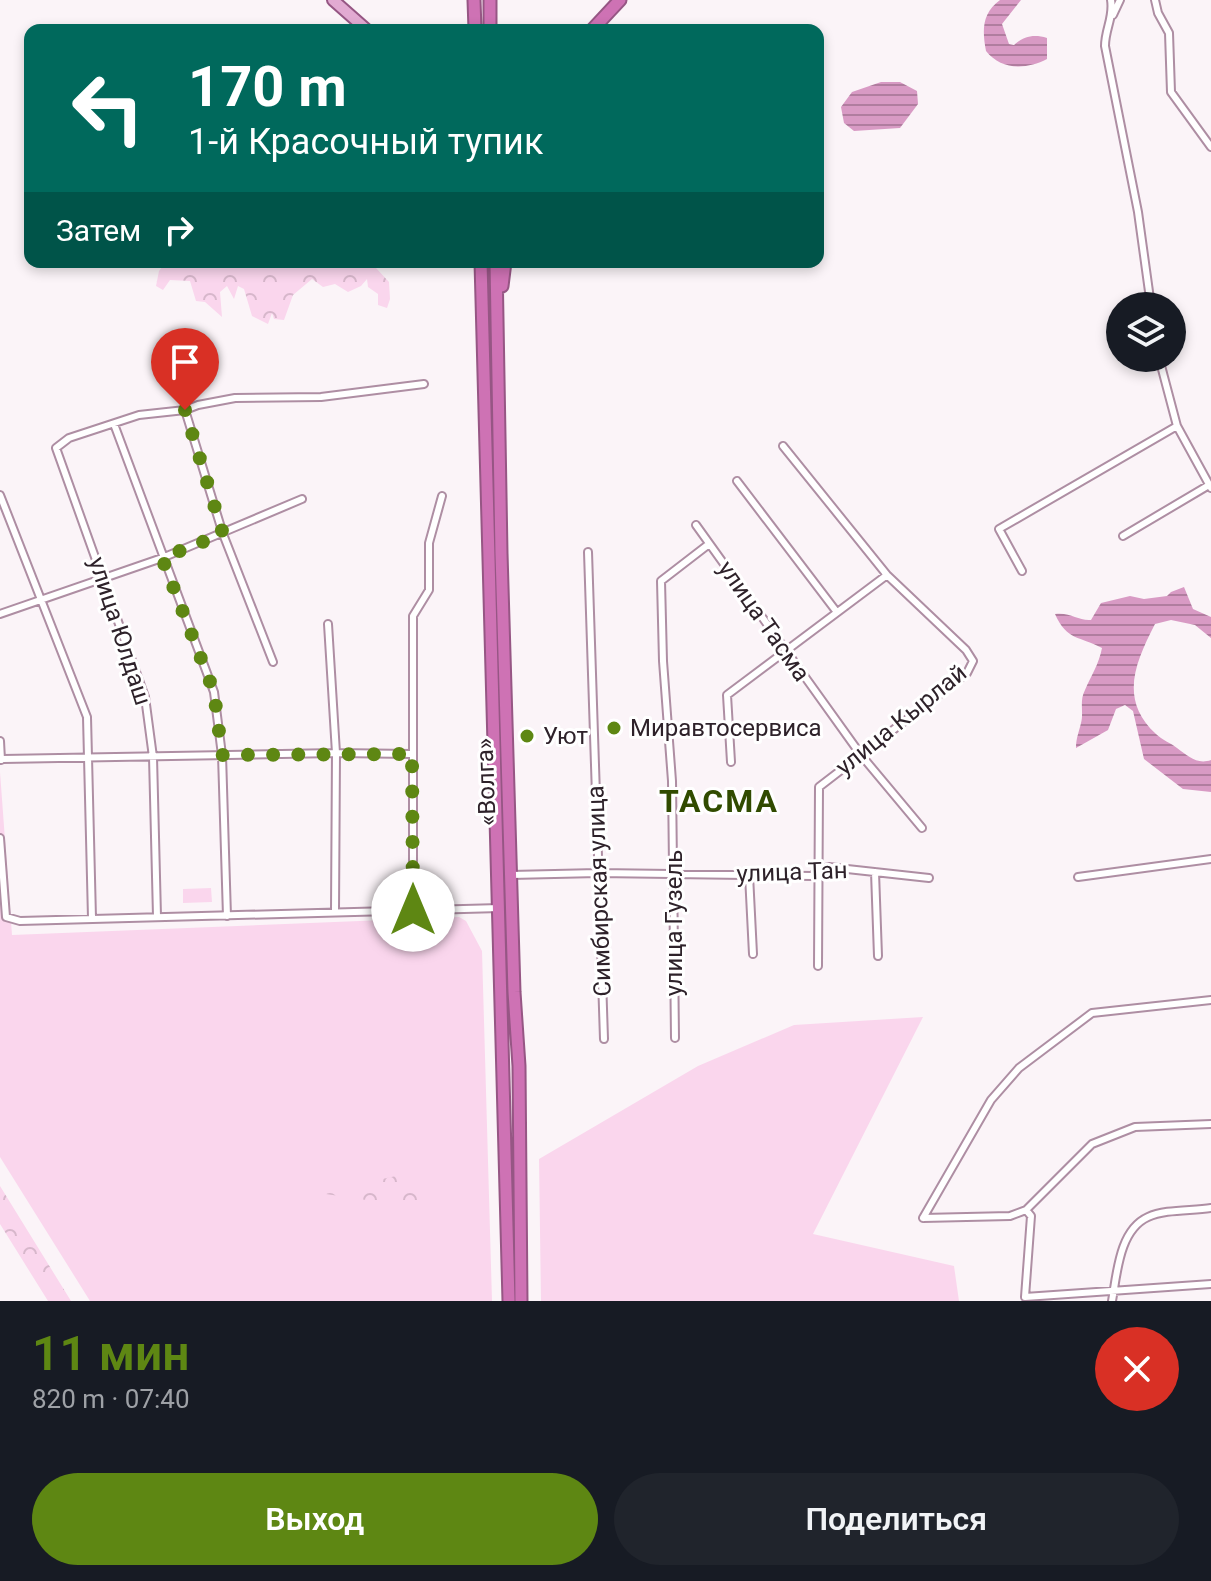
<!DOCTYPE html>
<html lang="ru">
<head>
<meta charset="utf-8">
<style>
  body { margin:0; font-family:Roboto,sans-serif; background:#20242c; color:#f1f3f6; height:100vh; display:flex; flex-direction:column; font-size:30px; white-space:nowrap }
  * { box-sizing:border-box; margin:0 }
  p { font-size:26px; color:#9ea1a6 }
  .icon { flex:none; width:44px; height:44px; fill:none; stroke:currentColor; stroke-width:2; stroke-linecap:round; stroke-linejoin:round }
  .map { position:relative; height:1301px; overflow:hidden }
  .side { display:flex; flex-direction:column; background:#171b24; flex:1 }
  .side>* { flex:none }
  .hud { position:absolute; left:24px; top:24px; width:800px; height:244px; border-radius:16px; box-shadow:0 4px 12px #0003; background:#00695c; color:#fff; overflow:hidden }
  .fabs { position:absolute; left:1106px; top:292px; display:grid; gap:16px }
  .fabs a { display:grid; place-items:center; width:80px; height:80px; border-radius:50%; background:#171b24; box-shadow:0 4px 12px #0003; font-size:40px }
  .pin { position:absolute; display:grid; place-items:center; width:68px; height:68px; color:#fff; margin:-82px -34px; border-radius:50% 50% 50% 0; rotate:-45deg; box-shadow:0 0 8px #0007 }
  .pin .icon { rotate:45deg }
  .me { position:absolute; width:88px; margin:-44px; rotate:0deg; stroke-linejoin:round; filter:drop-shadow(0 0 6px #0008) }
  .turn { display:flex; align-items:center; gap:28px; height:168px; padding:0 32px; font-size:36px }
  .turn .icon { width:104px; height:104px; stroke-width:2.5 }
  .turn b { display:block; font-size:56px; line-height:68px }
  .then { display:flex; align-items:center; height:76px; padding:0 32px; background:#0003; gap:16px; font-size:30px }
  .round { display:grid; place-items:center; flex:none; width:84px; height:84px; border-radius:42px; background:#20242c }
  .summary { display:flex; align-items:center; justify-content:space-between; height:136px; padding:0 32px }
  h1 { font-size:48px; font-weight:600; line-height:60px; color:#5e8713 }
  .primary-button { display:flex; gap:16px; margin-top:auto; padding:16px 32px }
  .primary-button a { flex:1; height:92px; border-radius:48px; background:#5e8713; color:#fff; font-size:32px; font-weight:600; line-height:92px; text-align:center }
  .primary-button a+a { background:#20242c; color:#f1f3f6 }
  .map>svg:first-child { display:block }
</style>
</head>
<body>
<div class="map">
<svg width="1211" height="1301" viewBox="0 0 1211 1301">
  <defs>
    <pattern id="forest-crowns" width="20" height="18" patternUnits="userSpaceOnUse" patternTransform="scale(2)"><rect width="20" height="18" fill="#fad6ed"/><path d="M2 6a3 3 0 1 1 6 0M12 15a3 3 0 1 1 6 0" fill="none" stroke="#d7b7cb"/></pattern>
    <pattern id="water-rules" width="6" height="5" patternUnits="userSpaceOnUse" patternTransform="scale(2)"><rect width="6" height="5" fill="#d89ac4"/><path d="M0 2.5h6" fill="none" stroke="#b07d9f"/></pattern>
  </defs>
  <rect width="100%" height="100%" fill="#fbf4f8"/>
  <path fill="#fad6ed" d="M0,772L12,935L459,917L466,921L482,951L492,1301H90L0,1157Z
    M211,888L212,902L183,903V889Z
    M923,1017L813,1234L954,1266L959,1301H541L539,1159L698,1066L794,1025Z"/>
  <path fill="url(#forest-crowns)" d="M166,262H376V268L389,282L390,299L387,308L378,305V294L368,287L367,279L361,286L348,292L335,284L323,287L312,279L293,295L284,320L274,319L272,313L268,324L252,316L244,289L238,286L234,299L227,286L220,292L222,317L205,302L196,301L190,281L170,280L163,290L156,286L159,271Z
    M396,1176L429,1185V1200L407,1206L319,1193Z
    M0,1186L71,1301H48L0,1224Z"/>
  <path fill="url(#water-rules)" d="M1000,0H1021L1002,24L1009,44L1014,45C1024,36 1034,34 1047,38V59C1026,70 1001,70 986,51C982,30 982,13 1000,0Z
    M881,82H900L917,91L918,104L900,128L854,131L844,123L841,107L852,92Z
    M1184,587L1193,609L1211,617V638L1195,625L1171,620L1155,624C1135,663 1119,700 1156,734C1162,740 1171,743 1177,748C1188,756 1197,765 1211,760V792L1183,789L1144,759L1133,711L1125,705L1116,709L1108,730L1076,748C1076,738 1079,732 1081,723C1084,712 1079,701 1085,690C1091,676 1099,664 1102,648C1080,636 1067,641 1055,614C1071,612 1078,621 1091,620L1101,603L1130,596L1144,599L1167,596L1171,592Z"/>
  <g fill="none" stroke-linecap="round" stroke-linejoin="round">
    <defs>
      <path id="street" d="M1111,0C1114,17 1105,29 1105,46L1138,212L1151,306
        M1155,0L1158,13L1169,33L1171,92L1211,147
        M1113,15L1120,0
        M1159,358L1177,426L1211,488
        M185,410L223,534L273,662
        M114,424L214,692L222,755L227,916
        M783,446L887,575L966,650L973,661L967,673L819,787L818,966
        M737,481L836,611
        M0,495L87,717L92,918
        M696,525L861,755L922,828
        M1123,536L1209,485
        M588,552L604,1039
        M1022,571L999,529L1177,426
        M0,614L162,558L302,499
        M328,624L336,753L335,912
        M0,741L1,760
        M3,759L336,753L412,754
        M731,762L727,695L887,575
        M0,838L6,917L20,921L500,908
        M875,872L878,956
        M511,875L598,873L812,876L818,870L829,867L929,878
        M749,875L753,954
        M1078,877L1211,859
        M413,910V616L429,590V543L442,496
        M157,916L153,757L145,697L56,448L69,438L139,415L185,410L198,405L235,398L321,397L424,384
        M675,1038L672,781L663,661L661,581L709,544
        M923,1218L991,1100L1019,1068L1092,1013L1211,1000
        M923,1218L1010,1216L1026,1210L1092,1144L1135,1127L1211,1124
        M1025,1297L1211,1284
        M1025,1297L1031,1216L1026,1210
        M1112,1301C1117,1274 1119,1230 1148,1217C1165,1209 1192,1211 1211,1208"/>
      <path id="primary" d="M333,0L367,30"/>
      <path id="highway" d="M474,0L475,30
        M490,0V30
        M592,30L620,0
        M481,262L509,1301
        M496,262L501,553L514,992L519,1066L521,1301
        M502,286L505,262"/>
    </defs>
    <use href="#street" stroke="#ae8ea3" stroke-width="10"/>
    <use href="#primary" stroke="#965684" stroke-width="14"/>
    <use href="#highway" stroke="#965684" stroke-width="15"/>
    <use href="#street" stroke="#fff" stroke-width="6"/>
    <use href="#primary" stroke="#e2aad2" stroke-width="10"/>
    <use href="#highway" stroke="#ce72b4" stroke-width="11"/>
  </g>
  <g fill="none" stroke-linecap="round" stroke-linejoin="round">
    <path stroke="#5e8713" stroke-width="14" stroke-dasharray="0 25.2" d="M185,410L223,534L162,558L214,692L222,755L412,754L413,910"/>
  </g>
  <g fill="#5e8713" stroke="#fff" stroke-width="3">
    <circle cx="614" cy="728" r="8"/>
    <circle cx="527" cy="736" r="8"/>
  </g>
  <g text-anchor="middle" stroke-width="6" stroke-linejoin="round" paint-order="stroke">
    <g font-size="24" fill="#2e222a" stroke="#fff">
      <text transform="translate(764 621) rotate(55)" y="8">улица Тасма</text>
      <text transform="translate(120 631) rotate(72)" y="8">улица Юлдаш</text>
      <text transform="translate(901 720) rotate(-39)" y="8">улица Кырлай</text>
      <text transform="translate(486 782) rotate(-92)" y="8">«Волга»</text>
      <text transform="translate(792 872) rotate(-2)" y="8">улица Тан</text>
      <text transform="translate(599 891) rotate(-92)" y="8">Симбирская улица</text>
      <text transform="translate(674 923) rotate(-90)" y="8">улица Гузель</text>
    </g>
    <g font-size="24" fill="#2e222a" stroke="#fff" text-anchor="start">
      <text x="630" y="736">Миравтосервиса</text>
      <text x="543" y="744">Уют</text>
    </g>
    <g font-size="32" font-weight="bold" letter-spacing="2" fill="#314b00" stroke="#fff">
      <text x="719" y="812">ТАСМА</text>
    </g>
  </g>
</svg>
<div class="fabs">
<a><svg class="icon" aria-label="layers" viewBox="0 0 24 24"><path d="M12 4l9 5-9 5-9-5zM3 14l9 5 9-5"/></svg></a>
</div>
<div class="pin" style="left:185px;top:410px;background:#d93025"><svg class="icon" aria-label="arrive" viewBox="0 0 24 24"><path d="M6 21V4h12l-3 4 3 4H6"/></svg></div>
<svg class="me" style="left:413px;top:910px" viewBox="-20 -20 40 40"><circle r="19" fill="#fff"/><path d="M0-13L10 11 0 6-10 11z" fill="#5e8713"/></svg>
<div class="hud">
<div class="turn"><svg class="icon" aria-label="left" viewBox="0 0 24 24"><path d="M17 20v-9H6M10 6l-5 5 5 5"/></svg><div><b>170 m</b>1-й Красочный тупик</div></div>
<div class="then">Затем<svg class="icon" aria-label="right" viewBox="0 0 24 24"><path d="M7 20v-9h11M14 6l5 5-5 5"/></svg></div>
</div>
</div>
<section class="side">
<div class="summary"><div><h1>11 мин</h1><p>820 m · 07:40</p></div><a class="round" style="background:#d93025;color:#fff"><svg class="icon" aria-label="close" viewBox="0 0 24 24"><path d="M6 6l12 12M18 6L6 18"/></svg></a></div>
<div class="primary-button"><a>Выход</a><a>Поделиться</a></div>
</section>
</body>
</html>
